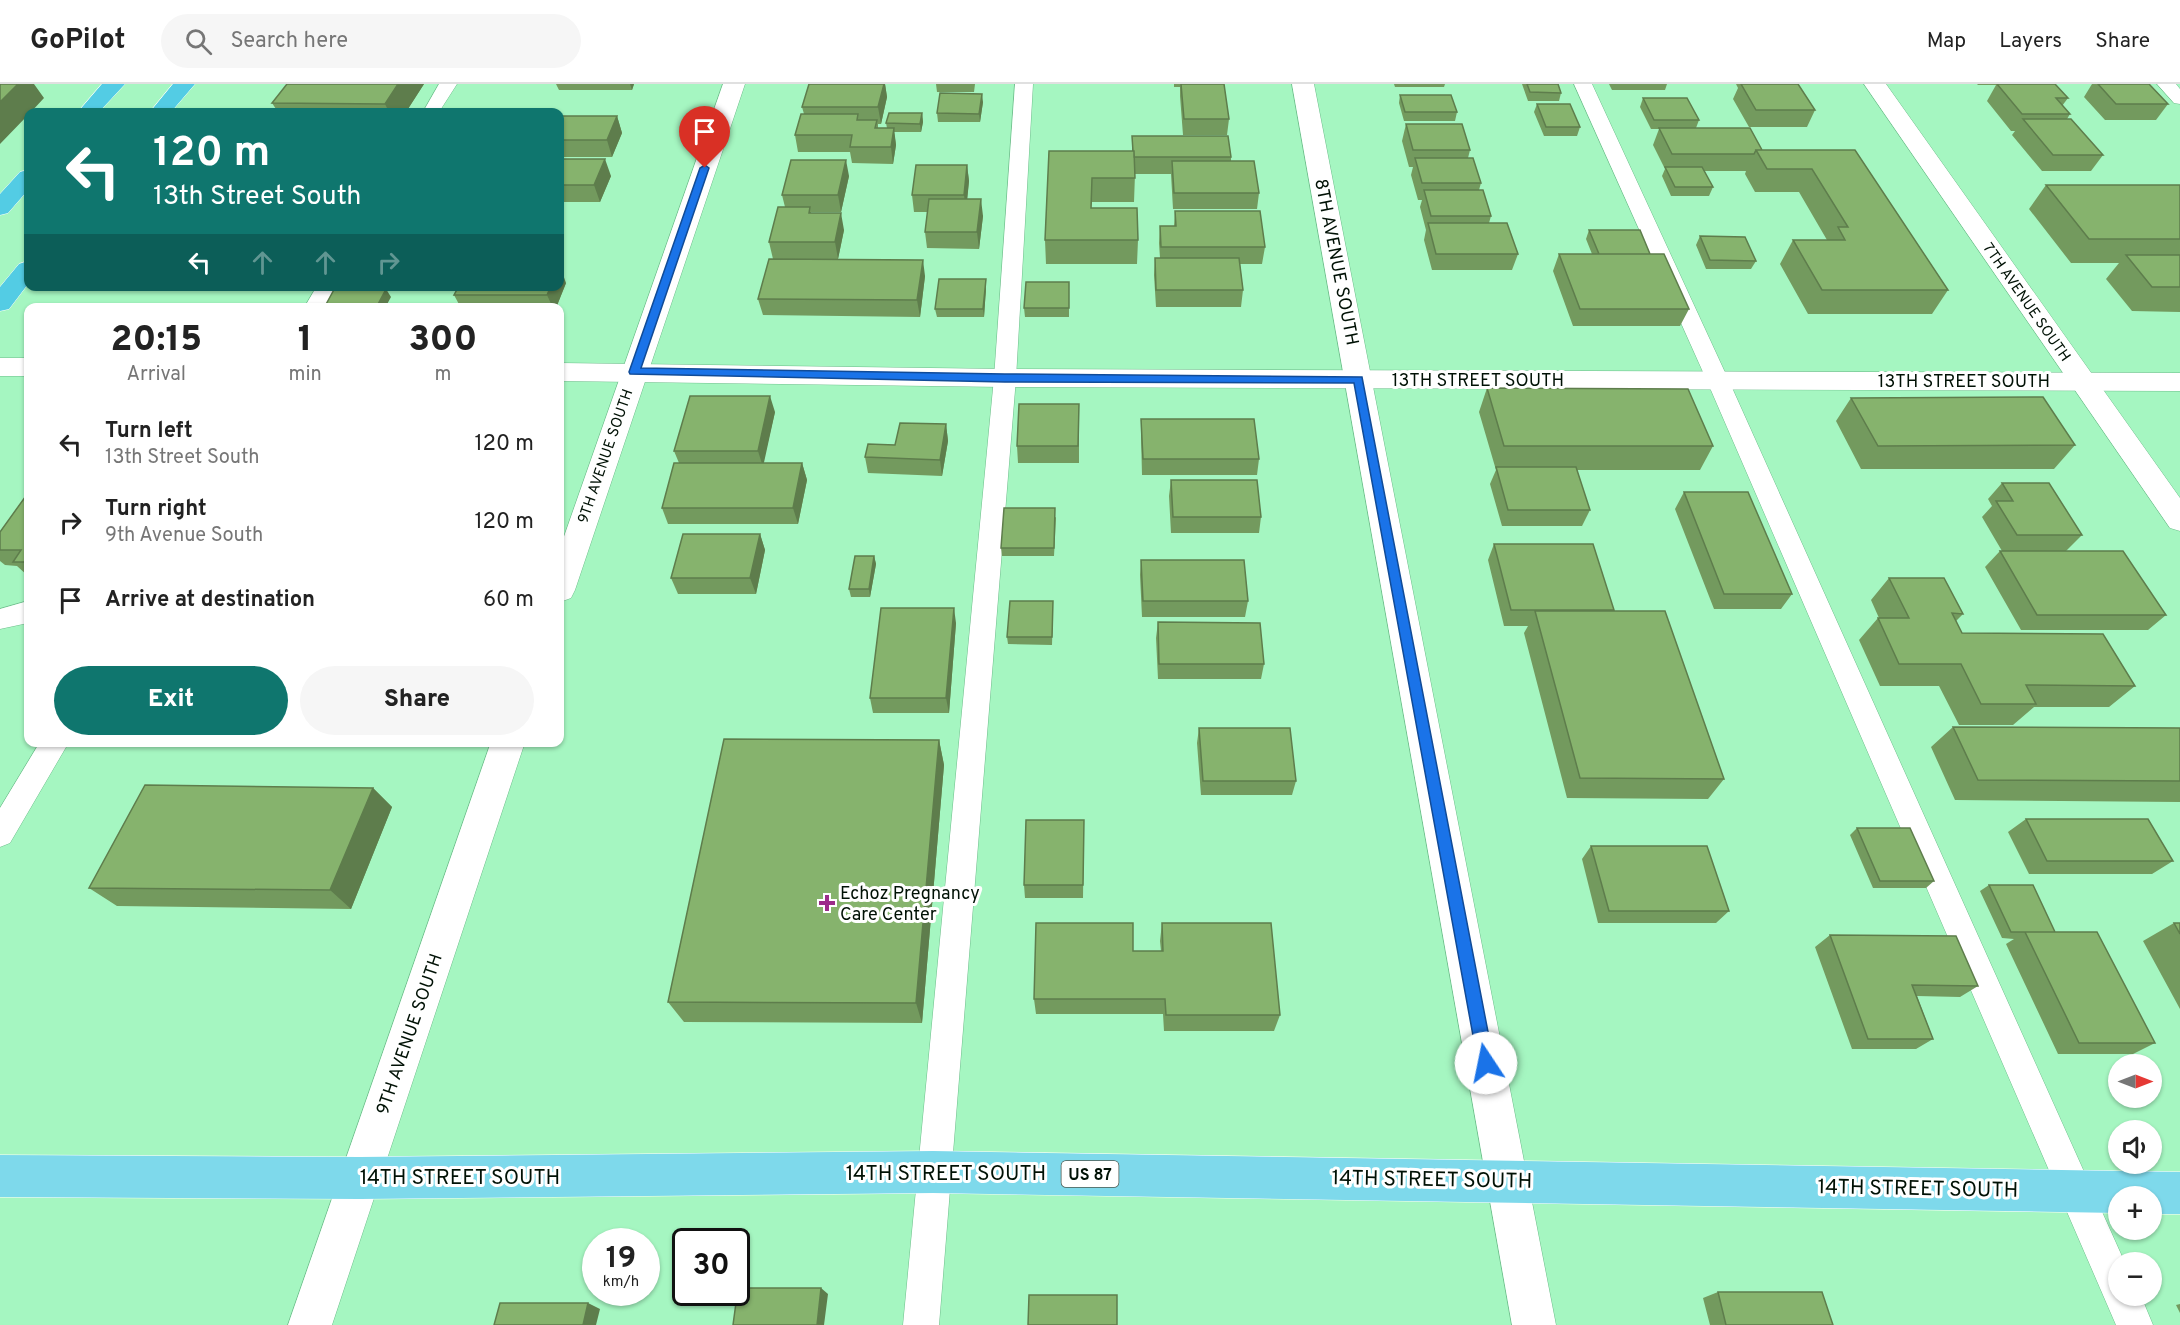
<!DOCTYPE html>
<html lang="en">
<head>
<meta charset="utf-8">
<style>
  body { margin:0; font-family:Overpass,sans-serif; background:#f6f6f6; color:#222; height:100vh; display:flex; flex-direction:column; font-size:22px; white-space:nowrap }
  * { box-sizing:border-box; margin:0 }
  p { font-size:20px; color:#767676 }
  .icon { flex:none; width:33px; height:33px; fill:none; stroke:currentColor; stroke-width:2; stroke-linecap:round; stroke-linejoin:round }
  .map { position:relative; flex:1; overflow:hidden }
  .side { position:absolute; left:24px; top:219px; width:540px; height:444px; display:flex; flex-direction:column; background:#fff; border-radius:12px; box-shadow:0 2px 4px #0004 }
  .side>* { flex:none }
  .guide { position:absolute; left:24px; top:24px; width:540px; height:183px; border-radius:12px; box-shadow:0 2px 4px #0004; background:#0f766e; color:#fff; overflow:hidden }
  .needle { width:39px; rotate:90deg }
  .buttons { position:absolute; left:2108px; top:970px; display:grid; gap:12px }
  .buttons a { display:grid; place-items:center; width:54px; height:54px; border-radius:50%; background:#fff; box-shadow:0 2px 4px #0004; font-size:30px }
  .speed { position:absolute; left:582px; top:1144px; display:flex; gap:12px; font-size:30px; font-weight:700; text-align:center }
  .speed>* { display:grid; place-content:center; width:78px; height:78px; border-radius:50%; background:#fff; box-shadow:0 2px 4px #0004; line-height:1 }
  .speed small { font-size:15px; font-weight:400 }
  .speed .limit { border:3px solid #111; border-radius:9px; background:#fff; color:#111 }
  .pin { position:absolute; display:grid; place-items:center; width:51px; height:51px; color:#fff; margin:-62px -26px; border-radius:50% 50% 50% 0; rotate:-45deg; box-shadow:0 0 6px #0007 }
  .pin .icon { rotate:45deg }
  .me { position:absolute; width:66px; margin:-33px; rotate:349deg; stroke-linejoin:round; filter:drop-shadow(0 0 4px #0008) }
  .turn { display:flex; align-items:center; gap:21px; height:126px; padding:0 30px; font-size:27px }
  .turn .icon { width:78px; height:78px; stroke-width:2.5 }
  .turn b { display:block; font-size:42px; line-height:51px }
  .lanes { display:flex; align-items:center; height:57px; padding:0 30px; background:#0003; justify-content:center; gap:30px; direction:ltr }
  .lanes .off { opacity:.35 }
  .eta { display:flex; justify-content:space-evenly; align-items:center; height:102px; text-align:center }
  .eta b { font-size:36px; font-weight:800; line-height:42px }
  .primary-button { display:flex; gap:12px; margin-top:auto; padding:12px 30px }
  .primary-button a { flex:1; height:69px; border-radius:36px; background:#0f766e; color:#fff; font-size:24px; font-weight:800; line-height:69px; text-align:center }
  .primary-button a+a { background:#f6f6f6; color:#222 }
  ul { padding:0; list-style:none }
  li { display:flex; align-items:center; gap:18px; height:78px; padding:0 30px }
  li div { flex:1 }
  li b { display:block; font-size:22px }
  li em { font-style:normal }
  header { display:flex; align-items:center; gap:36px; box-sizing:border-box; height:84px; padding:0 30px; background:#fff; border-bottom:2px solid #e0e0e0 }
  header strong { font-size:28px }
  nav { display:flex; gap:33px; margin-inline-start:auto; font-size:21px }
  .search { width:420px; height:54px; background:#f6f6f6; display:flex; align-items:center; gap:15px; box-sizing:border-box; padding:0 21px; border-radius:33px; color:#767676; font-size:22px }
  .map>svg:first-child { display:block }
</style>
</head>
<body>
<header>
<strong>GoPilot</strong>
<div class="search"><svg class="icon" aria-label="search" viewBox="0 0 24 24"><circle cx="10" cy="10" r="6"/><path d="M15 15l6 6"/></svg>Search here</div>
<nav><a>Map</a><a>Layers</a><a>Share</a></nav>
</header>
<div class="map">
<svg width="2180" height="1241" viewBox="0 0 2180 1241">
  <rect width="100%" height="100%" fill="#a5f6c1"/>
  <g fill="none" stroke-linecap="round" stroke-linejoin="round">
    <defs>
      <path id="service" d="M439,0H457L439,28H423Z
        M1015,0H1033L1016,294L939,1241H903L994,294Z
        M1574,0H1592L1729,297L2125,1179H2118V1212H2141L2153,1241H2116L1707,297Z
        M2157,0H2176L2180,5V20L2174,19Z
        M317,202H337L325,224H304Z
        M28,517V539L0,545V525Z
        M40,658H69L10,759L0,763V724Z"/>
      <path id="minor" d="M723,0H745L575,506L571,514L560,518V464Z
        M1292,0H1314L1556,1241H1512Z
        M1864,0H1886L2180,414V447L2170,444Z
        M491,658H525L332,1241H288Z"/>
      <path id="tertiary" d="M0,274H28V292H0Z
        M560,279L1005,285L2180,289V307L1005,303L560,297Z"/>
      <path id="primary" d="M933,1067L2180,1088V1130H2151V1113H2118V1129L933,1109L360,1115L0,1113V1071L360,1073Z"/>
      <path id="trunk" d="M102,0H125L99,28H78Z
        M173,0H195L171,28H150Z
        M28,86V106L8,129L0,131V110L20,88Z
        M28,177V200L9,225L0,227V203L19,180Z"/>
    </defs>
    <use href="#service" stroke="#6ebd8b" stroke-width="1"/>
    <use href="#minor" stroke="#6ebd8b" stroke-width="1"/>
    <use href="#tertiary" stroke="#6ebd8b" stroke-width="1"/>
    <use href="#primary" stroke="#fff" stroke-width="1"/>
    <use href="#trunk" stroke="#fff" stroke-width="1"/>
    <use href="#service" fill="#fff" fill-rule="evenodd"/>
    <use href="#minor" fill="#fff" fill-rule="evenodd"/>
    <use href="#tertiary" fill="#fff" fill-rule="evenodd"/>
    <use href="#primary" fill="#7ed9eb" fill-rule="evenodd"/>
    <use href="#trunk" fill="#53cce4" fill-rule="evenodd"/>
  </g>
  <path fill="#739a5e" d="M424,0L406,28H278L272,19Z
    M556,0H634L632,6H559Z
    M809,0H885L887,13L881,40H878V44H887L886,39L922,29L923,38L921,48H894L896,61L893,80L852,79L850,68H798L795,51L804,30L802,23Z
    M936,0H975L974,8H937Z
    M1174,0H1224L1229,35L1227,51H1183L1180,12V3H1174Z
    M1394,0H1445L1444,3H1395Z
    M1522,0H1558L1561,9L1559,17H1528Z
    M1609,0H1667L1665,6H1612Z
    M1736,0H1798L1815,26L1807,43H1749L1733,15L1738,4Z
    M1977,0H2056V1L2068,14L2062,22L2070,30L2067,35L2103,71L2091,87H2042L2012,51L2015,47H2011L1987,17L1996,1H1978Z
    M2092,0H2149L2168,20L2156,36H2105L2084,13Z
    M1400,11L1457,28L1455,37H1404L1399,19Z
    M1643,14L1699,36L1696,44L1762,66H1855L1948,206L1932,230H1808L1780,180L1793,156H1827L1799,108H1755L1745,90L1746,87H1704L1713,103L1709,112H1671L1662,92L1665,85L1653,61L1659,45H1651L1640,23Z
    M983,18L980,38H938L937,29Z
    M1537,20L1580,43L1577,52H1544L1534,28Z
    M560,32H617L622,49L612,73H560Z
    M1406,40L1470,66L1468,74L1481,99L1479,106L1491,132L1489,139L1518,170L1512,186H1432L1424,156L1426,146L1420,123L1422,116H1418L1411,91L1413,83H1409L1402,57Z
    M1132,52L1231,73V77L1259,109L1257,125H1173L1171,90H1135L1134,118H1092L1091,124L1138,156L1137,180H1046L1045,156L1049,67H1132Z
    M560,75L611,92L600,118H560Z
    M967,81L969,97L967,115L983,132L979,165L927,164L925,148L928,128H914L912,111Z
    M849,92L841,128H811V129L844,146L838,175L925,192L920,233L763,231L758,215L773,175L769,158L785,123L782,111Z
    M2046,101H2180V228L2132,227L2106,195L2119,179H2071L2029,125Z
    M1175,127L1265,163L1262,180H1240L1243,206L1241,223H1156L1154,191L1155,174H1160L1159,159L1160,142H1174Z
    M1589,146L1650,170L1689,225L1680,242H1573L1553,187L1559,170H1592L1586,155Z
    M1700,152L1756,177L1751,185H1706L1696,161Z
    M1069,198V233H1025L1024,224Z
    M566,199L556,224H461L454,211Z
    M986,204L984,233H937L935,225Z
    M1487,304L1713,362L1700,386H1577L1590,426L1582,442H1502L1490,400L1496,386L1479,328Z
    M1851,314L2075,361L2054,385H1861L1836,337Z
    M1079,320V379H1018L1017,362Z
    M775,328L763,379H802L807,396L798,440H668L662,424L679,379L674,367Z
    M1141,335L1259,375L1257,391H1142L1141,351Z
    M946,340L948,357L942,392L868,389L865,373Z
    M1171,396L1261,433L1259,449H1171L1169,412Z
    M2002,399L2082,451L2066,467H2002L1982,433L1992,422L1988,415Z
    M1684,408L1792,510L1781,525H1714L1675,425Z
    M28,409V492L17,482L5,481L0,477V448Z
    M1056,433L1054,472H1002L1001,464Z
    M760,450L765,466L756,510H678L671,494Z
    M1494,460L1614,526V527L1724,695L1708,715L1567,714L1524,549L1528,542H1504L1488,476Z
    M2000,467L2166,531L2148,546H2021L1985,483Z
    M874,472L876,480L870,513H851L849,505Z
    M1141,476L1248,517L1245,533H1142L1140,491Z
    M1889,494L1963,530L1956,537L1962,549L2135,602L2109,623H2034L2013,641H1959L1939,602H1880L1859,556L1878,534H1879L1871,516Z
    M1053,525L1052,561L1008,560L1007,553Z
    M1158,538L1264,580L1261,595H1158L1156,554Z
    M956,539L949,629H873L870,614Z
    M1953,643L2180,644V718L1955,716L1931,663Z
    M1199,644L1296,697L1292,711H1201L1197,659Z
    M939,656L944,681L922,939L684,938L668,918Z
    M373,704L392,723L351,825L117,822L89,804Z
    M2026,735L2173,777L2152,790H2029L2008,748Z
    M1084,736L1083,814H1025L1024,801Z
    M1857,744L1934,797L1926,804H1873L1850,751Z
    M1591,762L1729,827L1716,839H1598L1582,775Z
    M1989,801L2055,848L2155,959L2133,970H2058L2006,860L2014,855L2002,854L1980,807Z
    M1162,839L1280,931L1274,947H1164L1163,930H1036L1034,915L1133,867H1161L1160,857Z
    M2174,839H2180V925L2143,857Z
    M1830,851L1978,902L1960,913L1917,912L1933,955L1916,965H1852L1815,863Z
    M1718,1208L1833,1241H1710L1703,1214Z
    M2180,1220V1229L2176,1221Z"/>
  <path fill="#5e7d4c" d="M18,0H34L44,14L31,28H28V31L0,60V18Z
    M398,0H424L406,28H389L385,20Z
    M630,0H634L632,6Z
    M884,0H885L887,13L881,40L878,23Z
    M982,10L983,18L980,38L979,30Z
    M922,29L923,38L921,48L920,40Z
    M617,32L622,49L612,73L607,56Z
    M894,44L896,61L893,80L891,63Z
    M605,75L611,92L600,118L594,101Z
    M846,76L849,92L841,128L838,111Z
    M967,81L969,97L966,128L964,111Z
    M981,115L983,132L979,165L977,148Z
    M841,129L844,146L838,175L835,158Z
    M923,176L925,192L920,233L917,216Z
    M560,182L566,199L556,224H553L547,211L551,202H560Z
    M986,195V204L984,233L983,225Z
    M386,205L391,213L385,224H376Z
    M770,312L775,328L763,383L758,367Z
    M946,340L948,357L942,392L940,376Z
    M802,379L807,396L798,440L793,424Z
    M760,450L765,466L756,510L750,494Z
    M874,472L876,480L870,513L869,505Z
    M954,524L956,539L949,629L946,614Z
    M939,656L944,681L922,939L916,919Z
    M373,704L392,723L351,825L330,806Z
    M821,1204L828,1210L824,1241H817Z
    M588,1219L600,1225L596,1241H583Z"/>
  <path fill="#86b36d" stroke="#5e7d4c" stroke-width="1.5" d="M0,0H18L0,18Z
    M287,0H398L385,20L272,19Z
    M809,0H884L878,23H802Z
    M1181,0H1224L1229,35H1184Z
    M1527,0H1558L1561,9L1530,8Z
    M1741,0H1798L1815,26H1756Z
    M1997,0H2055L2068,14H2056L2070,30H2022Z
    M2098,0H2149L2168,20H2116Z
    M940,9L982,10L979,30L937,29Z
    M1400,11H1451L1457,28H1405Z
    M1643,14H1687L1699,36H1654Z
    M1537,20H1570L1580,43H1546Z
    M889,29H922L920,40L886,39Z
    M801,30H858L857,36H877L875,44H894L891,63H850L852,51H795Z
    M560,32H617L607,56H560Z
    M2023,35H2071L2103,71H2053Z
    M1406,40H1462L1470,66H1413Z
    M1659,44H1750L1762,66H1756L1754,70H1672Z
    M1132,52H1228L1231,73H1134V67H1133Z
    M1756,66H1855L1948,206H1822L1793,156H1845L1838,143H1848L1812,85H1767Z
    M1049,67H1134L1135,94H1092L1091,124H1137L1138,156H1045Z
    M1415,74H1473L1481,99H1422Z
    M560,75H605L594,101H560Z
    M791,76H846L838,111H782Z
    M1172,77H1254L1259,109H1174Z
    M916,81H967L964,111H912Z
    M1665,83H1702L1713,103H1675Z
    M2046,101H2180V155H2089Z
    M1424,106H1483L1491,132H1431Z
    M929,115H981L977,148H925Z
    M778,123H810L809,129H841L835,158H769Z
    M1175,127H1260L1265,163H1161L1160,142H1176Z
    M1428,139H1507L1518,170H1436Z
    M1589,146H1640L1650,170H1599Z
    M1700,152L1745,153L1756,177L1710,176Z
    M1559,170H1664L1689,225H1580Z
    M2126,171H2180V203H2152Z
    M1155,174H1239L1243,206H1156Z
    M769,175L923,176L917,216L758,215Z
    M939,195H986L983,225H935Z
    M1026,198H1069V224H1024Z
    M336,202H358L357,205H386L376,224H324Z
    M459,202H551L547,211H454Z
    M1487,304L1688,305L1713,362H1504Z
    M690,312H770L758,367H674Z
    M2043,313L2075,361L1878,362L1851,314Z
    M1019,320H1079L1078,362H1017Z
    M1141,335H1254L1259,375H1143Z
    M900,339L946,340L940,376L865,373L868,360L895,361Z
    M674,379H802L793,424H662Z
    M1496,383H1576L1590,426H1508Z
    M1171,396H1257L1261,433H1173Z
    M2002,399H2049L2082,451H2017L1996,417H2013Z
    M1684,408H1748L1792,510H1724Z
    M28,409V478H13L21,466H0V448Z
    M1004,424H1055L1054,464H1001Z
    M683,450H760L750,494H671Z
    M1494,460H1593L1614,526H1511Z
    M2000,467H2123L2166,531H2037Z
    M855,472H874L869,505H849Z
    M1141,476H1244L1248,517H1143Z
    M1889,494H1944L1963,530L1952,529L1962,549L2103,550L2135,602L2026,601L2036,620H1981L1961,580H1899L1878,534H1909Z
    M1010,517H1053L1052,553H1007Z
    M881,524H954L946,614H870Z
    M1535,527H1665L1724,695L1580,694Z
    M1158,538L1260,539L1264,580H1159Z
    M1953,643L2180,644V697L1978,696Z
    M1199,644H1290L1296,697H1203Z
    M724,655L939,656L916,919L668,918Z
    M145,701L373,704L330,806L89,804Z
    M2026,735H2148L2173,777H2047Z
    M1026,736H1084L1083,801H1024Z
    M1857,744H1910L1934,797H1880Z
    M1591,762H1707L1729,827H1609Z
    M1989,801H2033L2055,848H2011Z
    M1036,839H1133V867H1163L1162,839H1271L1280,931H1166L1165,915H1034Z
    M2174,839H2180V850Z
    M2025,848H2097L2155,959H2079Z
    M1830,851L1956,852L1978,902L1912,901L1933,955H1868Z
    M738,1204H821L817,1241H733Z
    M1718,1208H1822L1833,1241H1726Z
    M1029,1211H1117V1241H1028Z
    M500,1219H588L583,1241H494Z"/>
  <path fill="#1a73e8" stroke="#114b97" stroke-width="1.5" d="M705,81L709,84L641,284L1005,290L1362,293L1494,979L1492,985L1486,987L1480,985L1478,979L1354,299L1005,298L630,290L629,288L700,84Z"/>
  <path fill="#9c2c8a" stroke="#fff" stroke-width="2" d="M824 810h6v6h6v6h-6v6h-6v-6h-6v-6h6z"/>
  <g text-anchor="middle" stroke-width="6" stroke-linejoin="round" paint-order="stroke">
    <g font-size="15" fill="#001105" stroke="#fff">
      <text transform="translate(2027 218) rotate(55)" y="5">7TH AVENUE SOUTH</text>
      <text transform="translate(605 372) rotate(-71)" y="5">9TH AVENUE SOUTH</text>
    </g>
    <rect fill="#fff" stroke="#4c5850" stroke-width="1.5" x="1061.5" y="1077" width="57" height="26" rx="4.5"/>
    <g font-size="16" font-weight="bold" fill="#001105">
      <text x="1090" y="1096">US 87</text>
    </g>
    <g font-size="18" fill="#001105" stroke="#fff">
      <text transform="translate(1337 178) rotate(79)" y="6">8TH AVENUE SOUTH</text>
      <text x="1478" y="302">13TH STREET SOUTH</text>
      <text x="1964" y="303">13TH STREET SOUTH</text>
      <text transform="translate(409 950) rotate(-71)" y="6">9TH AVENUE SOUTH</text>
    </g>
    <g font-size="18" fill="#001105" stroke="#fff" text-anchor="start">
      <text x="840" y="815">Echoz Pregnancy<tspan x="840" dy="21">Care Center</tspan></text>
    </g>
    <g font-size="21" fill="#001105" stroke="#fff">
      <text x="946" y="1096">14TH STREET SOUTH</text>
      <text x="460" y="1100">14TH STREET SOUTH</text>
      <text transform="translate(1432 1095) rotate(1)" y="7">14TH STREET SOUTH</text>
      <text transform="translate(1918 1104) rotate(1)" y="7">14TH STREET SOUTH</text>
    </g>
  </g>
</svg>
<div class="buttons">
<a><svg class="needle" viewBox="-14 -14 28 28"><path d="M0-13l5 13h-10z" fill="#e53935"/><path d="M0 13l5-13h-10z" fill="#767676"/></svg></a>
<a><svg class="icon" aria-label="sound" viewBox="0 0 24 24"><path d="M4 9h4l5-4v14l-5-4H4zM17 9q2 3 0 6"/></svg></a>
<a>+</a>
<a>−</a>
</div>
<div class="speed"><div>19<small>km/h</small></div><div class="limit">30</div></div>
<div class="pin" style="left:705px;top:84px;background:#d93025"><svg class="icon" aria-label="arrive" viewBox="0 0 24 24"><path d="M6 21V4h12l-3 4 3 4H6"/></svg></div>
<svg class="me" style="left:1486px;top:979px" viewBox="-20 -20 40 40"><circle r="19" fill="#fff"/><path d="M0-13L10 11 0 6-10 11z" fill="#1a73e8"/></svg>
<div class="guide">
<div class="turn"><svg class="icon" aria-label="left" viewBox="0 0 24 24"><path d="M17 20v-9H6M10 6l-5 5 5 5"/></svg><div><b>120 m</b>13th Street South</div></div>
<div class="lanes"><svg class="icon" aria-label="left" viewBox="0 0 24 24"><path d="M17 20v-9H6M10 6l-5 5 5 5"/></svg><svg class="icon off" aria-label="ahead" viewBox="0 0 24 24"><path d="M12 20V5M6 11l6-6 6 6"/></svg><svg class="icon off" aria-label="ahead" viewBox="0 0 24 24"><path d="M12 20V5M6 11l6-6 6 6"/></svg><svg class="icon off" aria-label="right" viewBox="0 0 24 24"><path d="M7 20v-9h11M14 6l5 5-5 5"/></svg></div>
</div>
<section class="side">
<div class="eta">
<div><b>20:15</b><p>Arrival</p></div>
<div><b>1</b><p>min</p></div>
<div><b>300</b><p>m</p></div>
</div>
<ul>
<li><svg class="icon" aria-label="left" viewBox="0 0 24 24"><path d="M17 20v-9H6M10 6l-5 5 5 5"/></svg><div><b>Turn left</b><p>13th Street South</p></div><em>120 m</em></li>
<li><svg class="icon" aria-label="right" viewBox="0 0 24 24"><path d="M7 20v-9h11M14 6l5 5-5 5"/></svg><div><b>Turn right</b><p>9th Avenue South</p></div><em>120 m</em></li>
<li><svg class="icon" aria-label="arrive" viewBox="0 0 24 24"><path d="M6 21V4h12l-3 4 3 4H6"/></svg><div><b>Arrive at destination</b></div><em>60 m</em></li>
</ul>
<div class="primary-button"><a>Exit</a><a>Share</a></div>
</section>
</div>
</body>
</html>
